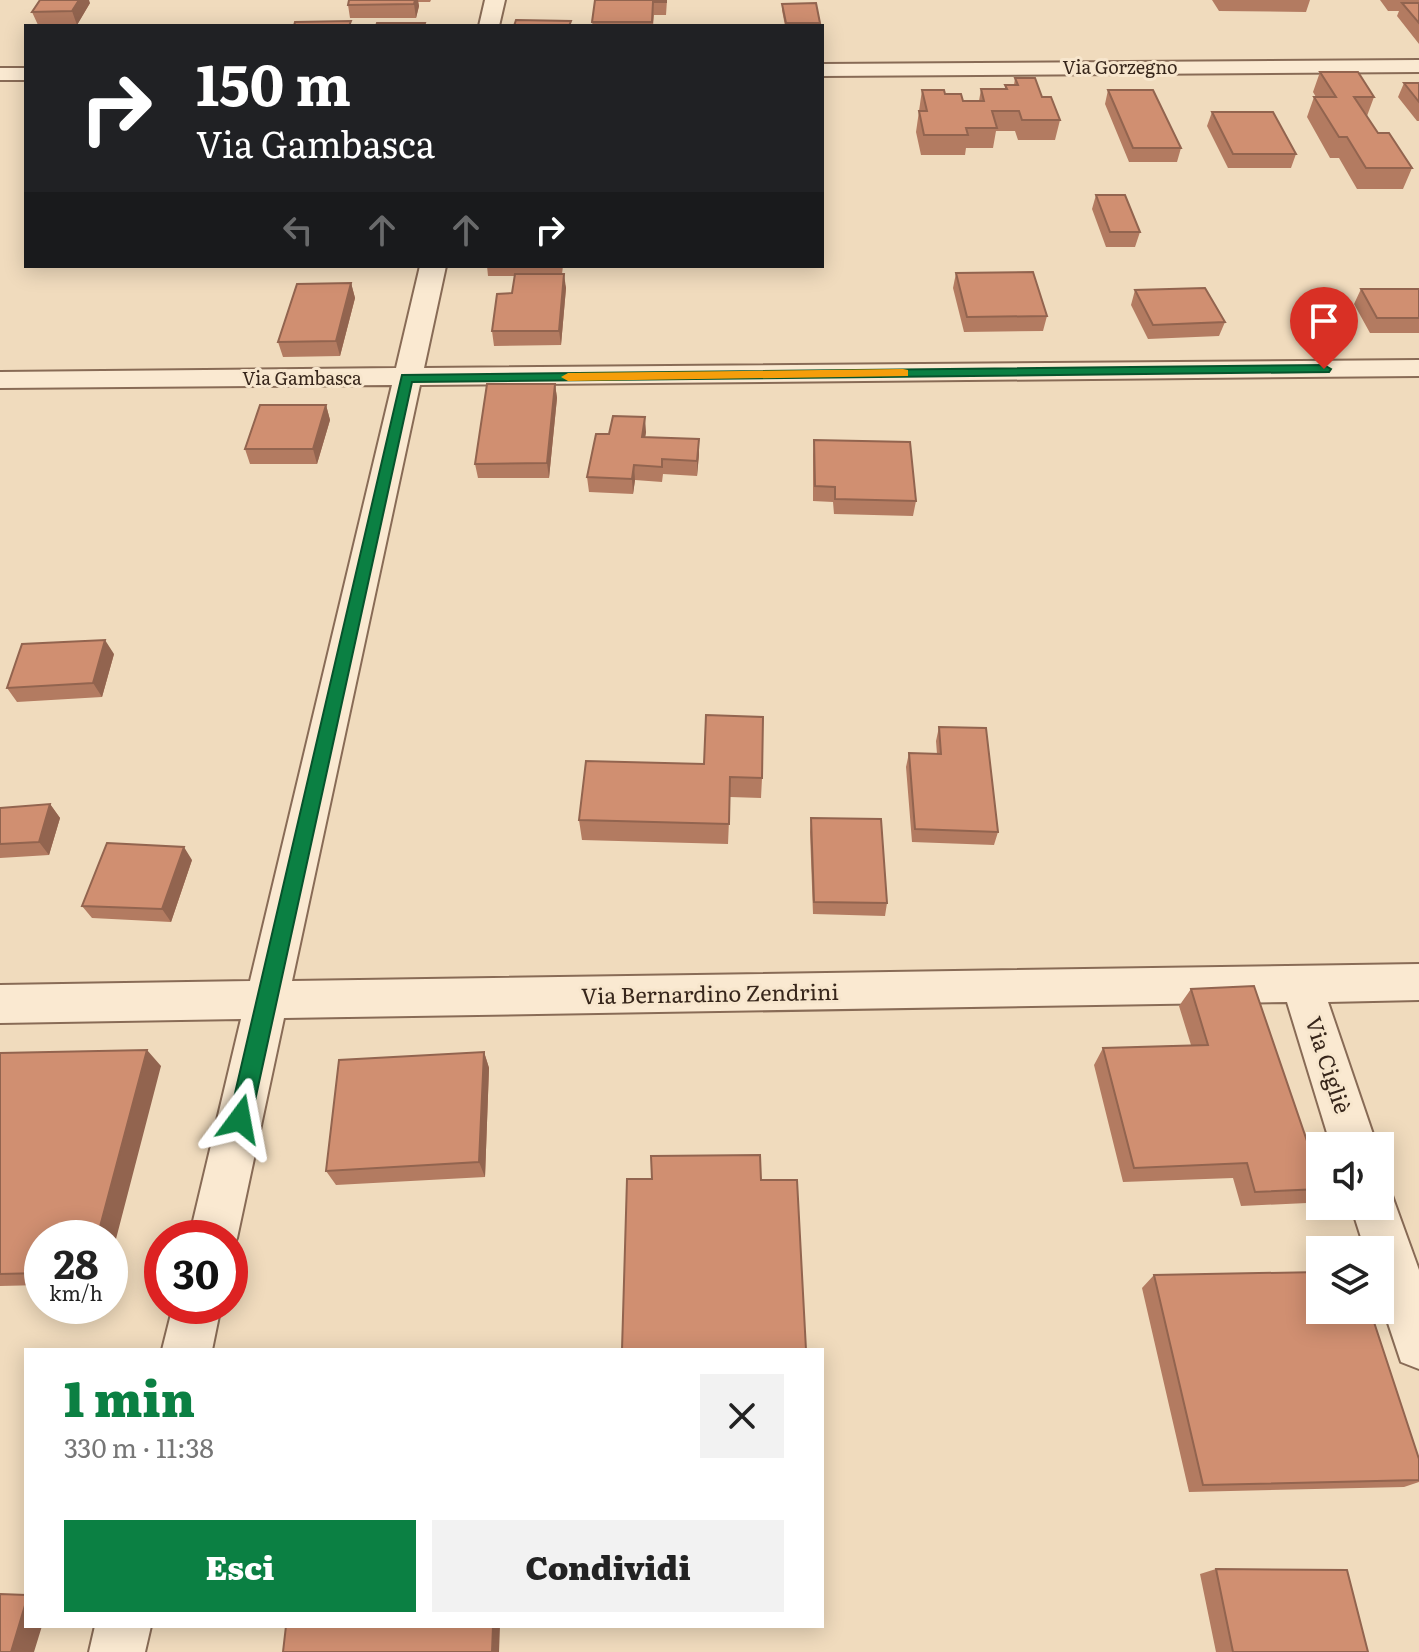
<!DOCTYPE html>
<html lang="it">
<head>
<meta charset="utf-8">
<style>
  body { margin:0; font-family:Literata,serif; background:#f2f2f2; color:#222; height:100vh; display:flex; flex-direction:column; font-size:30px; white-space:nowrap }
  * { box-sizing:border-box; margin:0 }
  p { font-size:26px; color:#767676 }
  .icon { flex:none; width:44px; height:44px; fill:none; stroke:currentColor; stroke-width:2; stroke-linecap:round; stroke-linejoin:round }
  .map { position:relative; flex:1; overflow:hidden }
  .details { position:absolute; left:24px; top:1348px; width:800px; height:280px; display:flex; flex-direction:column; background:#fff; border-radius:0px; box-shadow:0 4px 20px #0003 }
  .details>* { flex:none }
  .guide { position:absolute; left:24px; top:24px; width:800px; height:244px; border-radius:0px; box-shadow:0 4px 20px #0003; background:#202124; color:#fff; overflow:hidden }
  .controls { position:absolute; left:1306px; top:1132px; display:grid; gap:16px }
  .controls a { display:grid; place-items:center; width:88px; height:88px; border-radius:0px; background:#fff; box-shadow:0 4px 20px #0003; font-size:40px }
  .speed { position:absolute; left:24px; top:1220px; display:flex; gap:16px; font-size:40px; font-weight:700; text-align:center }
  .speed>* { display:grid; place-content:center; width:104px; height:104px; border-radius:50%; background:#fff; box-shadow:0 4px 20px #0003; line-height:1 }
  .speed small { font-size:20px; font-weight:400 }
  .speed .limit { border:12px solid #d22; background:#fff; color:#111 }
  .pin { position:absolute; display:grid; place-items:center; width:68px; height:68px; color:#fff; margin:-82px -34px; border-radius:50% 50% 50% 0; rotate:-45deg; box-shadow:0 0 8px #0007 }
  .pin .icon { rotate:45deg }
  .me { position:absolute; width:88px; margin:-44px; rotate:13deg; stroke-linejoin:round; filter:drop-shadow(0 0 6px #0008) }
  .turn { display:flex; align-items:center; gap:28px; height:168px; padding:0 40px; font-size:36px }
  .turn .icon { width:104px; height:104px; stroke-width:2.5 }
  .turn b { display:block; font-size:56px; line-height:68px }
  .lanes { display:flex; align-items:center; height:76px; padding:0 40px; background:#0003; justify-content:center; gap:40px; direction:ltr }
  .lanes .off { opacity:.35 }
  .round { display:grid; place-items:center; flex:none; width:84px; height:84px; border-radius:0px; background:#f2f2f2 }
  .overview { display:flex; align-items:center; justify-content:space-between; height:136px; padding:0 40px }
  h1 { font-size:48px; font-weight:800; line-height:60px; color:#0b8043 }
  .button { display:flex; gap:16px; margin-top:auto; padding:16px 40px }
  .button a { flex:1; height:92px; border-radius:0px; background:#0b8043; color:#fff; font-size:32px; font-weight:800; line-height:92px; text-align:center }
  .button a+a { background:#f2f2f2; color:#222 }
  .map>svg:first-child { display:block }
</style>
</head>
<body>
<div class="map">
<svg width="1419" height="1652" viewBox="0 0 1419 1652">
  <rect width="100%" height="100%" fill="#f0dbbd"/>
  <g fill="none" stroke-linecap="round" stroke-linejoin="round">
    <defs>
      <path id="minor" d="M485,0H505L499,26H479Z
        M1419,60V72L822,76V64Z
        M0,68H26V80H0Z
        M420,266H446L424,368L1419,360V376L420,385L292,981L1419,964V1000L1328,1002L1377,1146H1331L1287,1002L284,1018L237,1238L230,1254V1238H189L241,1019L0,1023V985L250,981L392,385L0,388V372L396,368Z
        M1380,1185L1390,1190L1419,1270V1369L1401,1362L1380,1299V1250H1365L1351,1206H1380Z
        M173,1306H221L212,1350H162Z
        M95,1626H151L145,1652H89Z"/>
    </defs>
    <use href="#minor" stroke="#886b56" stroke-width="4"/>
    <use href="#minor" fill="#fae9d1" fill-rule="evenodd"/>
  </g>
  <path fill="#b37b61" d="M349,0H431L430,2H418L419,6L416,18H350L348,5Z
    M595,0H667L666,15H654L653,26H592Z
    M1212,0H1310L1306,12L1219,11Z
    M1380,0H1419V44L1397,16L1399,11H1388Z
    M90,3L77,25H38L32,12Z
    M782,4L820,23L819,26H785L782,10Z
    M1320,72L1374,97L1367,116L1378,133L1412,168L1403,189H1357L1339,158H1330L1307,117L1314,97H1316L1313,92Z
    M1015,78L1042,97L1060,120L1055,140H1018L1015,131H996L993,148H966L965,155H921L916,132L922,90L945,94L963,101H979L981,89H1005V85H1014Z
    M1404,83H1419V121H1417L1398,97Z
    M1108,90L1181,148L1177,162H1129L1105,104Z
    M1212,112L1296,154L1291,168H1228L1207,126Z
    M1096,195L1140,232L1135,247H1106L1092,209Z
    M487,266H563L562,274L566,288L561,345L494,346L492,331L512,293L515,276H488Z
    M956,273L1047,316L1043,331L964,332L953,288Z
    M351,283L355,298L340,356L283,357L278,342Z
    M1361,289H1419V333H1370L1354,304Z
    M1135,290L1225,322L1219,336L1148,339L1131,305Z
    M555,384L557,398L549,478H478L475,464Z
    M326,405L330,420L317,464H250L245,449Z
    M646,432L645,437L699,439V454L697,476L663,474L662,482L635,480L633,494L589,492L587,477L609,434Z
    M814,440L916,501L913,516L834,514L833,502L813,501V455Z
    M114,654L102,697L17,702L7,688Z
    M939,727L998,832L994,845L912,842L906,767L909,753L937,754L936,741Z
    M704,764L762,778L761,798L730,797L728,844L582,840L579,820Z
    M50,804L60,818L49,855L0,858V808Z
    M811,818L887,903L885,916L813,914L810,832Z
    M192,860L171,922L92,918L82,906Z
    M1191,989L1320,1179V1192L1307,1203L1241,1206L1233,1178L1123,1182L1094,1065L1103,1048L1191,1045L1179,1006Z
    M484,1052L489,1068L485,1177L336,1185L326,1171Z
    M0,1053L161,1066L42,1238V1285L0,1286Z
    M1154,1275L1419,1459V1482L1404,1487L1189,1492L1142,1288Z
    M1216,1569L1368,1652H1216L1200,1574Z"/>
  <path fill="#92644f" d="M79,0H89L90,3L77,25L72,11Z
    M415,0H418L419,6L416,18L414,4Z
    M564,274L566,288L561,345L559,331Z
    M351,283L355,298L340,356L336,341Z
    M555,384L557,398L549,478L547,463Z
    M326,405L330,420L317,464L313,449Z
    M645,417L646,432L643,452L642,437Z
    M699,439V454L697,476V461Z
    M634,465L635,480L633,494L632,479Z
    M105,640L114,654L102,697L93,683Z
    M50,804L60,818L49,855L39,842Z
    M184,847L192,860L171,922L162,909Z
    M147,1050L161,1066L110,1262V1238H97Z
    M484,1052L489,1068L485,1177L479,1162Z
    M26,1602V1626H42L34,1652H11Z
    M493,1626H500L499,1652H492Z"/>
  <path fill="#d08f71" stroke="#92644f" stroke-width="2" d="M40,0H79L72,11L32,12Z
    M349,0H415L414,4L348,5Z
    M595,0H666V2H653L652,22H592Z
    M816,3L820,23H786L782,4Z
    M1402,3H1419V23Z
    M516,20L571,21L569,26H514Z
    M351,21L349,26H294L295,22Z
    M377,23H425L424,26H376Z
    M1320,72H1358L1374,97H1354L1378,133H1389L1412,168H1366L1347,137H1339L1314,97H1336Z
    M1015,78H1035L1042,97H1051L1060,120H1022L1019,111H992L997,128H966L968,135H924L919,111H927L922,90H944L945,94H961L963,101H984L981,89H1007L1005,85H1018Z
    M1404,83H1419V102Z
    M1108,90H1153L1181,148H1133Z
    M1212,112H1273L1296,154H1233Z
    M1096,195H1125L1140,232H1110Z
    M1033,272L1047,316L967,317L956,273Z
    M515,274H564L559,331H492L497,294L512,293Z
    M351,283L336,341L278,342L297,284Z
    M1205,288L1225,322L1153,325L1135,290Z
    M1361,289H1419V318H1377Z
    M487,384H555L547,463L475,464Z
    M260,405H326L313,449H245Z
    M613,416L645,417L642,437L699,439L697,461L662,459V467L634,465L632,479L587,477L596,434H609Z
    M814,440L910,442L916,501L835,499V487L815,486Z
    M105,640L93,683L7,688L22,644Z
    M706,715L763,717L762,778L730,777L729,824L579,820L586,761L704,764Z
    M939,727L986,728L998,832L915,829L909,753L941,754Z
    M50,804L39,842L0,844V808Z
    M811,818L881,819L887,903L814,902Z
    M107,843L184,847L162,909L82,906Z
    M1254,986L1320,1179V1189L1255,1192L1247,1163L1134,1168L1103,1048L1208,1045L1191,989Z
    M147,1050L97,1238H42V1273L0,1274V1053Z
    M484,1052L479,1162L326,1171L339,1060Z
    M760,1155L761,1180H797L806,1350H622L627,1179H652L651,1156Z
    M1320,1272V1310H1370L1419,1459V1480L1203,1485L1154,1275Z
    M1216,1569L1347,1570L1368,1652H1233Z
    M0,1594L26,1595V1602L11,1652H0Z
    M286,1626H493L492,1652H283Z"/>
  <path fill="#0b8043" stroke="#07532c" stroke-width="2" d="M1324,365L1331,369L1329,372L412,382L251,1119L248,1126L240,1129L232,1126L229,1119L402,375Z"/>
  <path fill="#f59e0b" d="M903,369L908,370V376L568,381L561,377L568,373Z"/>
  <g text-anchor="middle" stroke-width="6" stroke-linejoin="round" paint-order="stroke">
    <g font-size="18" fill="#37261b" stroke="#f7e6cd">
      <text x="1120" y="74">Via Gorzegno</text>
      <text x="302" y="385">Via Gambasca</text>
    </g>
    <g font-size="22" fill="#37261b" stroke="#f7e6cd">
      <text transform="translate(710 994) rotate(-1)" y="8">Via Bernardino Zendrini</text>
      <text transform="translate(1328 1065) rotate(72)" y="8">Via Cigliè</text>
    </g>
  </g>
</svg>
<div class="controls">
<a><svg class="icon" aria-label="sound" viewBox="0 0 24 24"><path d="M4 9h4l5-4v14l-5-4H4zM17 9q2 3 0 6"/></svg></a>
<a><svg class="icon" aria-label="layers" viewBox="0 0 24 24"><path d="M12 4l9 5-9 5-9-5zM3 14l9 5 9-5"/></svg></a>
</div>
<div class="speed"><div>28<small>km/h</small></div><div class="limit">30</div></div>
<div class="pin" style="left:1324px;top:369px;background:#d93025"><svg class="icon" aria-label="arrive" viewBox="0 0 24 24"><path d="M6 21V4h12l-3 4 3 4H6"/></svg></div>
<svg class="me" style="left:240px;top:1119px" viewBox="-20 -20 40 40"><path d="M0-17L14 15 0 8-14 15z" fill="#0b8043" stroke="#fff" stroke-width="4"/></svg>
<div class="guide">
<div class="turn"><svg class="icon" aria-label="right" viewBox="0 0 24 24"><path d="M7 20v-9h11M14 6l5 5-5 5"/></svg><div><b>150 m</b>Via Gambasca</div></div>
<div class="lanes"><svg class="icon off" aria-label="left" viewBox="0 0 24 24"><path d="M17 20v-9H6M10 6l-5 5 5 5"/></svg><svg class="icon off" aria-label="ahead" viewBox="0 0 24 24"><path d="M12 20V5M6 11l6-6 6 6"/></svg><svg class="icon off" aria-label="ahead" viewBox="0 0 24 24"><path d="M12 20V5M6 11l6-6 6 6"/></svg><svg class="icon" aria-label="right" viewBox="0 0 24 24"><path d="M7 20v-9h11M14 6l5 5-5 5"/></svg></div>
</div>
<section class="details">
<div class="overview"><div><h1>1 min</h1><p>330 m · 11:38</p></div><a class="round"><svg class="icon" aria-label="close" viewBox="0 0 24 24"><path d="M6 6l12 12M18 6L6 18"/></svg></a></div>
<div class="button"><a>Esci</a><a>Condividi</a></div>
</section>
</div>
</body>
</html>
